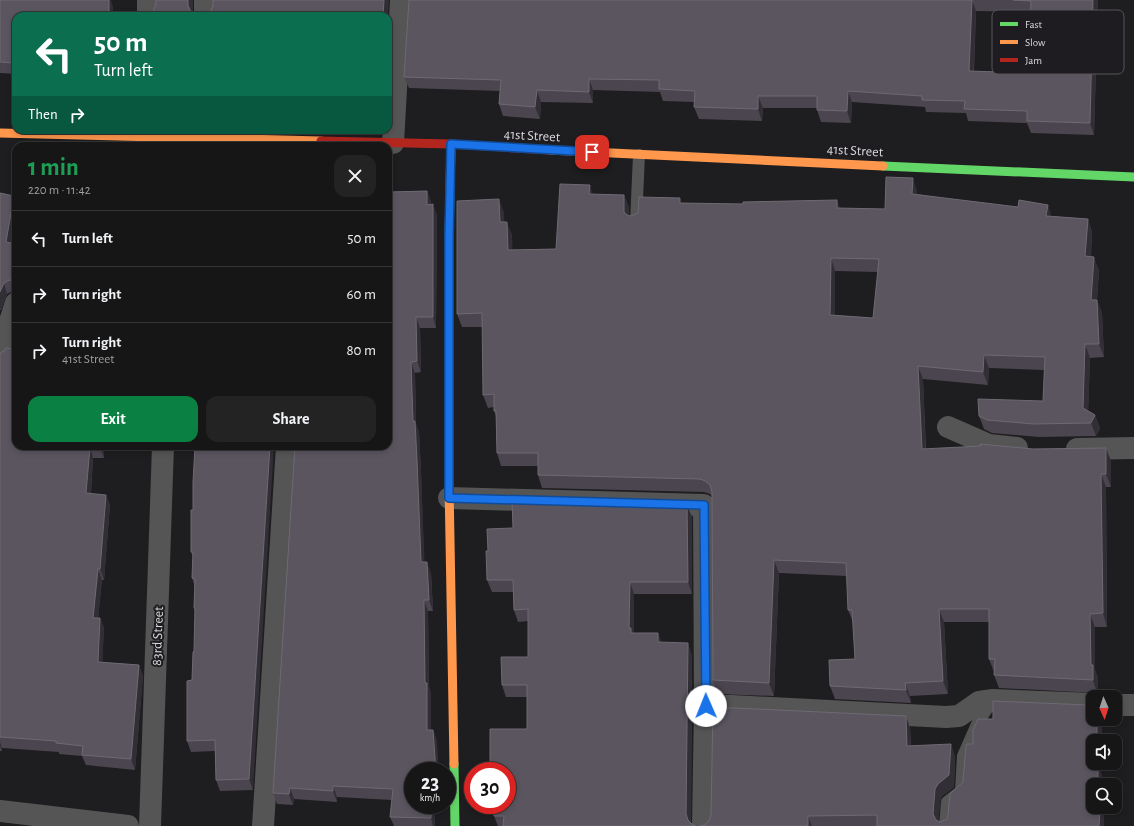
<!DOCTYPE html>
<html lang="en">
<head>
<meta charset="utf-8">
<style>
  body { margin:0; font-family:"Alegreya Sans",sans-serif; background:#232324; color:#f1f3f6; height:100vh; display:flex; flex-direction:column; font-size:15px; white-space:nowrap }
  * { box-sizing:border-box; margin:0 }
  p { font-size:13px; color:#9e9fa1 }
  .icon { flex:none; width:22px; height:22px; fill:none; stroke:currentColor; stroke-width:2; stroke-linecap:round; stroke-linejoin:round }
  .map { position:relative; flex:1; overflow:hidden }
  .drawer { position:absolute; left:12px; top:142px; width:380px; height:308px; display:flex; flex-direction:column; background:#161617; border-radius:12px; box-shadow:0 2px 6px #0003,0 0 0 1px #353536 }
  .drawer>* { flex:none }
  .top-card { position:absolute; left:12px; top:12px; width:380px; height:122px; border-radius:12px; box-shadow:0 2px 6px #0003,0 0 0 1px #353536; background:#0b6e4f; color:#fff; overflow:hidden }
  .needle { width:26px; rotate:177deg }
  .tools { position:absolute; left:1086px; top:690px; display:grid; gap:8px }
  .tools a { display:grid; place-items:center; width:36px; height:36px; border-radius:8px; background:#161617; box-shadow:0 2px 6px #0003,0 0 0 1px #353536; font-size:20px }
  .speed { position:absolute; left:404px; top:762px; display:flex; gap:8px; font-size:20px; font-weight:700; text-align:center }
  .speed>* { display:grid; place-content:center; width:52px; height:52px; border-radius:50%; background:#161617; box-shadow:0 2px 6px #0003,0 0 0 1px #353536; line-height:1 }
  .speed small { font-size:10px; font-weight:400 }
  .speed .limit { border:6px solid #d22; background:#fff; color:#111 }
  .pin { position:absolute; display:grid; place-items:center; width:34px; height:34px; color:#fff; margin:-17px; border-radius:8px; box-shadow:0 2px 6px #0006 }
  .me { position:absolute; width:44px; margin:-22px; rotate:359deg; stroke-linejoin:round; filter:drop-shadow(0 0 3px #0008) }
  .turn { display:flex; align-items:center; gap:14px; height:84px; padding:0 16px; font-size:18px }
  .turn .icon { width:52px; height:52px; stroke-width:2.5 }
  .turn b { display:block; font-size:28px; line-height:34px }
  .then { display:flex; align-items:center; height:38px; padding:0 16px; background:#0003; gap:8px; font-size:15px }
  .round { display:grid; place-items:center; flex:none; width:42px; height:42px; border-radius:12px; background:#232324 }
  .overview { display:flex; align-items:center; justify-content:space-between; height:68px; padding:0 16px }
  h1 { font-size:24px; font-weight:700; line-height:30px; color:#1e9e55 }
  .button { display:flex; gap:8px; margin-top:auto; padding:8px 16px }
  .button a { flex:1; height:46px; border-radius:12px; background:#0b8043; color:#fff; font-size:16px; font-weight:700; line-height:46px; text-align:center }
  .button a+a { background:#232324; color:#f1f3f6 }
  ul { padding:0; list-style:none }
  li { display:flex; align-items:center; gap:12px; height:56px; padding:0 16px; border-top:1px solid #353536 }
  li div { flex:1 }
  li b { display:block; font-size:15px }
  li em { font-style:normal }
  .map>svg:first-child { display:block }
</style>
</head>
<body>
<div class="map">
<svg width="1134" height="826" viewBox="0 0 1134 826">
  <rect width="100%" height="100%" fill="#1e1d1f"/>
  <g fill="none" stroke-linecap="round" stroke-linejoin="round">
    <path stroke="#555" stroke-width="12" d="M636,222L639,155
      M945,826L947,802L961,791L963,756L978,722L993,700"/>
    <path stroke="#555" stroke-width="22" d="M148,0V16
      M205,16V0
      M393,143L401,0
      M0,352L16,303
      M948,427L989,445L1017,448
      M1077,449L1134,448
      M449,498L704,505L705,706
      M1115,705H1134
      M0,811L128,826
      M150,826L163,446
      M263,826L287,446
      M703,826L705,706H732L946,717L959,716L979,702L993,700L1093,704"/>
    <path stroke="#63d668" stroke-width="9" d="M883,166L1134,177
      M449,484V238L451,144
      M454,764L455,826"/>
    <path stroke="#ff974d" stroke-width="9" d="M0,133L321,141
      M549,150L883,166
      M449,484L454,764"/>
    <path stroke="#b3261e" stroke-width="9" d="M321,141L451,144L549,150"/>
  </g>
  <path fill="#4b4550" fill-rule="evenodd" d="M0,0L113,7L16,16V74L0,73Z
    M409,0H1098L1094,135L1031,133L1027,123L968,121L966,113L926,112L925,107L852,102L851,123L821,122L817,110V108H763L762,121L699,119L694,107V102L663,101L660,92L593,90V103L541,102L540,119L503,116L499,104L500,91L409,88L404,77ZM976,11L1031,12L1028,73L974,71Z
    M389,189L390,192L427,191L431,202V205L437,215L436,328H420L421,372L415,373L416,424L419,432L421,471L424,562L431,573L433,611H428L429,686L431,694V730H433L437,741L413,771L435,805V826H394L390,817L392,800L337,797V802L294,799L293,805L277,804L273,793Z
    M917,191V194L1052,216L1088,219L1092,232L1091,257L1099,270L1097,300L1102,313L1104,357L1090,358L1088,411L1095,415L1100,428L1096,436L1039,437L992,433L984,429L979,416L1043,401L1044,370L989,368L988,385L923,379L926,449L1111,461V487H1106L1107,627H1095V670L1098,678L1097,693L999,688L994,675V672L989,659V622H944L948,694L910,696L911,703L835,699L830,686L855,659L853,622L848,610L847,576L779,573L774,696L717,694L713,680L712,496L710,494L704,492L542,488L538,475V466H501L497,453L496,416L494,411V407L488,408L483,395V327H462L457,314L504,212V222L512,235V250L556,249L593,194L624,195L629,208V216H631L682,203L840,208L885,209ZM835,271L878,272L873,318L835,315Z
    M0,193L14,196L16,200V220L12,243L16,244V291H13L7,294L1,310H0Z
    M14,349L104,446V458H93L91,494L106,495L110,505L104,580H102L98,618H100L104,628L102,662L139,665L143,676L135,770L86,765L82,756L59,754V752L2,748V751H0V353Z
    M687,505L692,517V594H634V633H658L661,642L692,655L691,823L693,825L696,826H498L494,816L507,771H491L490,768L527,729V697H506L502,685L528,657V621L518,622L514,610L513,592H492L487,580L488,551L513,528Z
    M193,510L253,790L220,791L216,780L215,751L191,752L187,741L192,680L194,651L195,612L194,608L195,587L192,578L193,557L191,552Z
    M906,716L910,728L911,746L955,756L954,787L942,796L940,801L938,821L940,822L947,819L963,782L973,744L1093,719H1102L1101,773L1102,776V785H1093V807H1103L1104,810V826H700L704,825Z"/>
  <path fill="#322e36" d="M109,0H111L113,7V16H109Z
    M188,0H193V16H192L188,5Z
    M384,0H389L388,16H383Z
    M972,0L976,11L973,82L969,71Z
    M1093,0H1098L1094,135L1090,123Z
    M589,79L593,90V103L589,92Z
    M537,90L541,102L540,119L535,107Z
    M848,91L852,102L851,123L847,111Z
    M758,96L763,108L762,121L758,109Z
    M913,178L917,191V207L912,194Z
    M590,185L594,198L589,194Z
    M427,191L431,202V216L427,205Z
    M624,195L629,208V225L624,212Z
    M14,196L16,200V220L10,253L6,242Z
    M499,199L504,212L505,235L500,222Z
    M837,200L842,213L837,208Z
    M433,204L437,215L436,328L433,317Z
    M1048,205L1052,218L1046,216Z
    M1088,219L1092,232L1090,269L1085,256Z
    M507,222L512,235L513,263L508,250Z
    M1094,257L1099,270L1096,313L1091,300Z
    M831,258L835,271V328L830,315Z
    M4,283L7,294L1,310L0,308V292Z
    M1097,300L1102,313L1104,357L1099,344Z
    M416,317L420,328L421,372L417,361Z
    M1085,344L1090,358L1088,421L1083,408Z
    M984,355L989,368L988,385L983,372Z
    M411,362L415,373L416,424L419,432L421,471L425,573L421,562L413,421Z
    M918,366L923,379L926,462L922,449Z
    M1095,415L1100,428L1096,436L1091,423Z
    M100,446H104V458L100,447Z
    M270,446H274L253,790L249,779Z
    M90,447L93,458L90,504L86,493Z
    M1106,448L1111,461V487L1106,474Z
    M1101,474L1106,487L1107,627L1103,613Z
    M106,495L110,505L104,580L100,569Z
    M687,505L692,517V594L688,582Z
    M774,560L779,573L774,696L769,683Z
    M427,562L431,573L433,611L429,600Z
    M98,569L102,580L97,628L93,618Z
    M630,582L634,594V636L631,633L629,628Z
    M424,600L428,611L429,686L431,694V741L427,730L425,683Z
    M939,609L944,622L948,694L943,681Z
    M1090,614L1095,627V670L1098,678L1097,693L1093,680L1091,665Z
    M100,618L104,628L102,673L98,662Z
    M658,633L662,645L658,642Z
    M688,643L692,655L691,826H690L686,814Z
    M139,665L143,676L135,770L131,759Z
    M905,683L910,696L911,703L906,690Z
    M906,716L910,728L911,758L907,746Z
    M1097,719H1102V741H1097Z
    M433,730L437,741L439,771H436Z
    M0,742L2,748V751L0,746Z
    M951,744L955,756L954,787L942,796L940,801L938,826L933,814L935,789Z
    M1097,763H1101V773L1102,776V785H1098Z
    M333,786L337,797V802L333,791Z
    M290,788L294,799L293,805L289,794Z
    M431,805H435V826H433L431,818Z
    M1100,807H1103L1104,810V826H1099Z
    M808,816L812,826H808Z"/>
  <path fill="#5a555f" stroke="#6e6a73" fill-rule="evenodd" d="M0,0H109V16H16V66H14V63L0,62Z
    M156,0H188V5L190,10L194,15L198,16H153V12L156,4Z
    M213,0H384L383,16H203L207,15L211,11L213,5Z
    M409,0H972L969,71L1028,73L1031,1L1013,0H1093L1090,123L1027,121V111L964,109L965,101L922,100V96L848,91L847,111L817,110V96H758V109L694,107L695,91L659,89V80L589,79V92L537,90L535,107L499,104L501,80L404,77Z
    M886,177L913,178L912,194L1018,207L1019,200L1048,205L1046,216L1088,219L1085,256L1094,257L1091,300H1097L1099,344H1085L1083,408L1095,415L1091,423L1034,424L987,420L979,416L978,399L1043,401L1045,357L984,355L983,372L918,366L922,449L981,446L980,444L1033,449L1106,448V474H1101L1103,613L1090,614L1091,665H1093V680L994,675L995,659H989V609H939L943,681L905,683L906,690L830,686L829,660L855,659L852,610H848L846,563L774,560L769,683L713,680L712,492L710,485L705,481L700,479L538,475V453H497L496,411H494V394L483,395L482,313L457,314V201L499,199L500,222H507L508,250L556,249L560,184L590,185L589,194L624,195V212L627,215L631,216L638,213L639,197L680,198V203L743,204V202L837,200V208L885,209ZM831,258L879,259L873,318L830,315Z
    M388,189H389V192L427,191V205L433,204V317H416L417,361L411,362L413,421H415L417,460L421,562H427L429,600H424L425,683H427V730H433L436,771H413V805H431V818L390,817L393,789L333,786V791L290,788L289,794L273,793L295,446H388Z
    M0,193L14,196L6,242L16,244V281L9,280L4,283L0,292Z
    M16,340V446H100V447H90L86,493L106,495L100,569H98L93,618H100L98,662L139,665L131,759L82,755L83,746L56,743V741L0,737V353L4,351L6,348L14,349Z
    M195,446H270L249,779L216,780L215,740L187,741V681L192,680L193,652L194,651L195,608H194L195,579L192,578L193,552H191V510H193V482Z
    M512,500L687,505L688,582H630L629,628H631V633H658V642L688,643L686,814L688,820L693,825L696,826H503L504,816H494V805H507V771H495V768H490V729H527V685H502L501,657H528V609L514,610L513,580H487L486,551H488L487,529L513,528Z
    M993,701L1088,705L1093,703V719H1097V741H1093V763H1097V764H1098V785H1093V807H1100L1099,826H877V815L808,816V826H700L704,825L709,821L711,815L713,707L906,716L907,746L951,744L949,775L938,784L935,789L933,814L936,820L940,822L947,819L948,815L950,794L963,782L966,746L967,744H973V730L978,719H993Z"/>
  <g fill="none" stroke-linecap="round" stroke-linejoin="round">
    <defs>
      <path id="route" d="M592,152L451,144L449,238V498L704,505L706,706"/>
    </defs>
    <use href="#route" stroke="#114b97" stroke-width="10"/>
    <use href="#route" stroke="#1a73e8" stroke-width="7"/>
  </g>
  <g text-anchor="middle" stroke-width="4" stroke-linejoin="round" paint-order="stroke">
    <g font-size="14" fill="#dad9db" stroke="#1e1c20">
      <text transform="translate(532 135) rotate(3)" y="5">41st Street</text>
      <text transform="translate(855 150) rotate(3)" y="5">41st Street</text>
      <text transform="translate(157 636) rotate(-88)" y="5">83rd Street</text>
    </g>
  </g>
  <rect x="992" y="10" width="132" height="64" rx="6" fill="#1e1c20" stroke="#565558" stroke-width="1"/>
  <rect x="1000" y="22" width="18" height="4" fill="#63d668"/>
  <rect x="1000" y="40" width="18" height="4" fill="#ff974d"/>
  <rect x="1000" y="58" width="18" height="4" fill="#b3261e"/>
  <g font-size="11" fill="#dad9db">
    <text x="1025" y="28">Fast</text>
    <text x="1025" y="46">Slow</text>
    <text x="1025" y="64">Jam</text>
  </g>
</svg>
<div class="tools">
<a><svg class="needle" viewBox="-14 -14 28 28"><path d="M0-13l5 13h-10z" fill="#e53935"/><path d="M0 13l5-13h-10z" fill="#9e9fa1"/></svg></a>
<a><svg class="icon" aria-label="sound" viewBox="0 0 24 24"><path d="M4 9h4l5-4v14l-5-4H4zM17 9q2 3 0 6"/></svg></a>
<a><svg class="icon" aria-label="search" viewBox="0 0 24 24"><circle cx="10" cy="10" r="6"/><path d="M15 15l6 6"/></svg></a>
</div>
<div class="speed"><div>23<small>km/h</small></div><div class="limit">30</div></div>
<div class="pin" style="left:592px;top:152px;background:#d93025"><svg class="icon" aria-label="arrive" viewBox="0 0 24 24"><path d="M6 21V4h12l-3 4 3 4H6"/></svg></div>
<svg class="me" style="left:706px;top:706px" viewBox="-20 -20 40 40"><circle r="19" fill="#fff"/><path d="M0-13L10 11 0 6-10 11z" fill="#1a73e8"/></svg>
<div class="top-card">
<div class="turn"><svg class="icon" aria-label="left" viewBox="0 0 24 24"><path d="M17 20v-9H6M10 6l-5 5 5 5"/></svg><div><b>50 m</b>Turn left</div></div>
<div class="then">Then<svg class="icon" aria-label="right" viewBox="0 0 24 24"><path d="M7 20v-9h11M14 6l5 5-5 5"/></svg></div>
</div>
<section class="drawer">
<div class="overview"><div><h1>1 min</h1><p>220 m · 11:42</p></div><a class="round"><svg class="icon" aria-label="close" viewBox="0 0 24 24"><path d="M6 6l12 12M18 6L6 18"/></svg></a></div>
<ul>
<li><svg class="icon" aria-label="left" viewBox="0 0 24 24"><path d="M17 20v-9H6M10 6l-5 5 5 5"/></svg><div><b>Turn left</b></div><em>50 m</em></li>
<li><svg class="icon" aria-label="right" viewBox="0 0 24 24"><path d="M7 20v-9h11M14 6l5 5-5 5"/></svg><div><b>Turn right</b></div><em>60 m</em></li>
<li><svg class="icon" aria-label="right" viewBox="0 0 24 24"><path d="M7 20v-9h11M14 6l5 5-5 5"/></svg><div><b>Turn right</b><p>41st Street</p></div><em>80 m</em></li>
</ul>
<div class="button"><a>Exit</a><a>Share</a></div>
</section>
</div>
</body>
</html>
